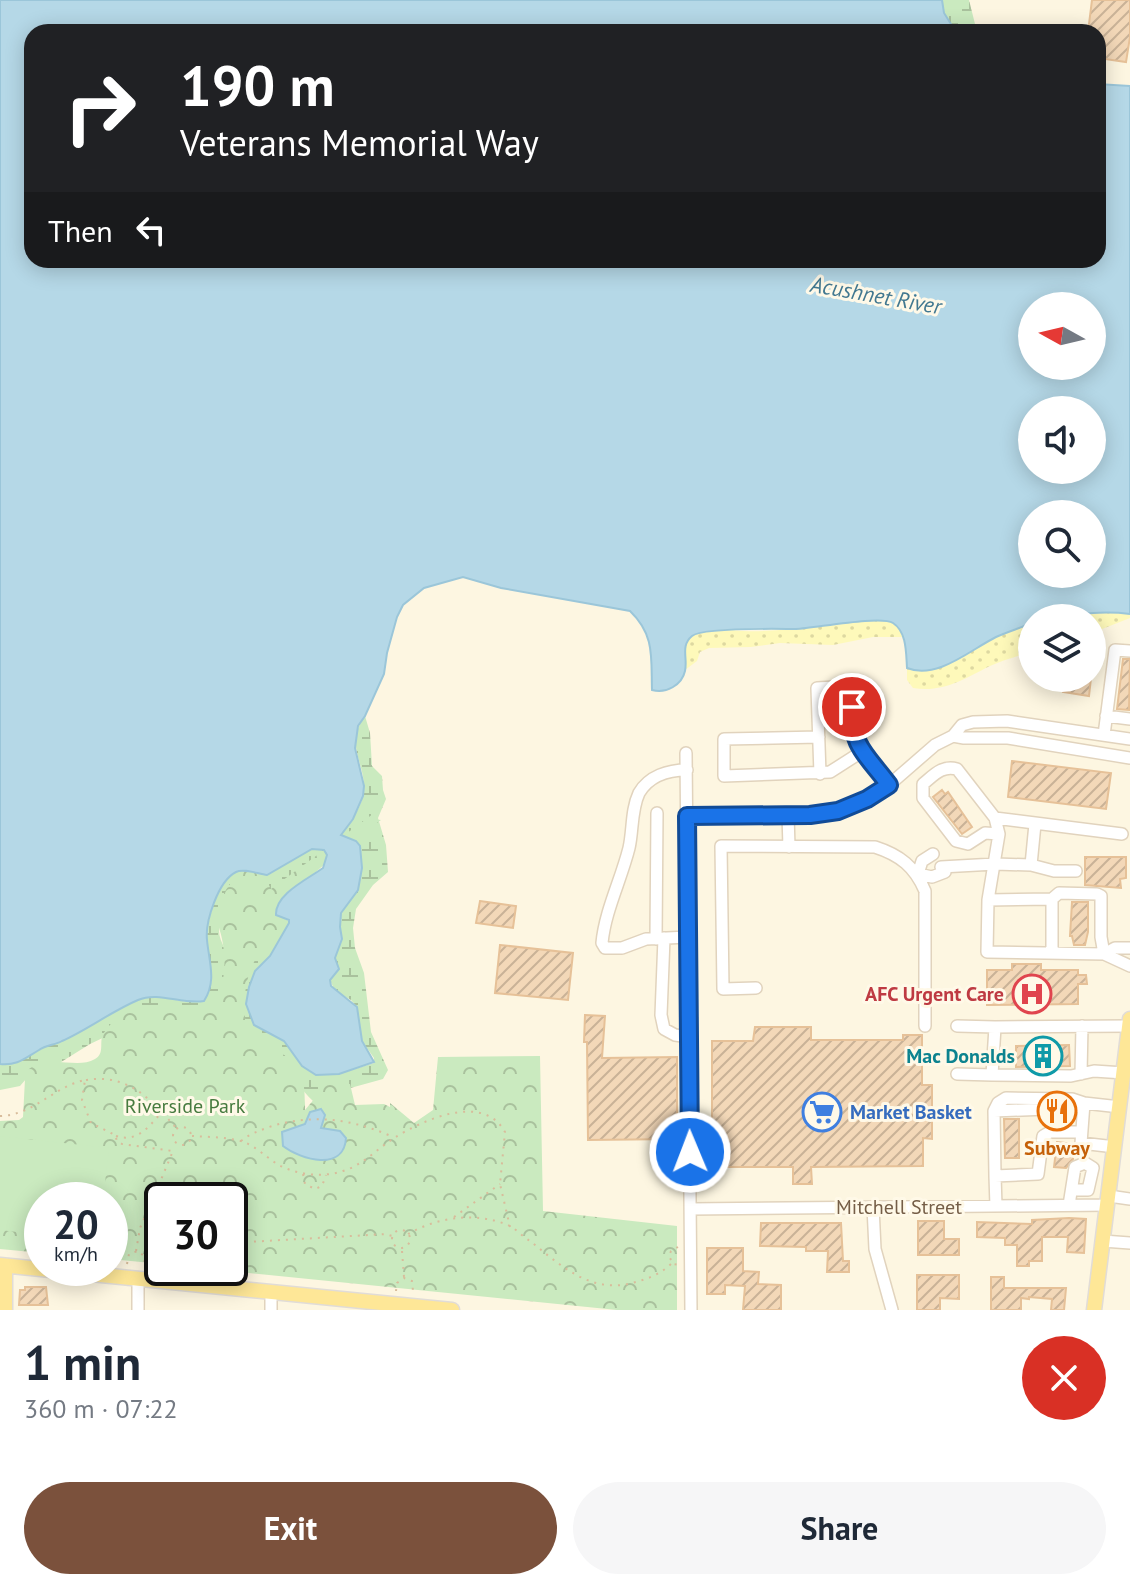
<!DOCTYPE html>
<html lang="en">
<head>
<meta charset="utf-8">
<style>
  body { margin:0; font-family:"PT Sans",sans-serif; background:#f6f6f7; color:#1f2937; height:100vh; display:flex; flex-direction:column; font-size:30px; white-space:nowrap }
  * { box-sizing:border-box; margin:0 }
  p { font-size:26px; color:#747a83 }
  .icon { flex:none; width:44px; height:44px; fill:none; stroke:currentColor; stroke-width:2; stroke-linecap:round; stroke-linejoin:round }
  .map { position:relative; height:1310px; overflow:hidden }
  .sheet { display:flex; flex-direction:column; background:#fff; flex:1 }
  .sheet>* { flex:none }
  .banner { position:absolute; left:24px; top:24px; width:1082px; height:244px; border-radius:24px; box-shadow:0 4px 20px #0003; background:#202124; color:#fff; overflow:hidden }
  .needle { width:52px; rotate:278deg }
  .fabs { position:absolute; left:1018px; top:292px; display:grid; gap:16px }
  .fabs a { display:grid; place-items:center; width:88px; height:88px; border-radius:50%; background:#fff; box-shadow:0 4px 20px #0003; font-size:40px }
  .speed { position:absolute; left:24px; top:1182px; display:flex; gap:16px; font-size:40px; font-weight:700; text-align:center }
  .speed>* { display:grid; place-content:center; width:104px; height:104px; border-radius:50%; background:#fff; box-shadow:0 4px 20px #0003; line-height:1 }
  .speed small { font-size:20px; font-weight:400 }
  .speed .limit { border:4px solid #111; border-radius:12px; background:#fff; color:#111 }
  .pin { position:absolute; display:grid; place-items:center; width:68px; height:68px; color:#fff; margin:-34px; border:4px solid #fff; border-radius:50%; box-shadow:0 2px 8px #0007 }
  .me { position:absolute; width:88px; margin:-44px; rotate:359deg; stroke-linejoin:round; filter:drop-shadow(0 0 6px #0008) }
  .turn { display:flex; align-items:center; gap:28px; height:168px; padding:0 24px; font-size:36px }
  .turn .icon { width:104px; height:104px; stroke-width:2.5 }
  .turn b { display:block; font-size:56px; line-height:68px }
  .then { display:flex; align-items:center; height:76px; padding:0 24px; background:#0003; gap:16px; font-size:30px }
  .round { display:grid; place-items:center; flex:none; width:84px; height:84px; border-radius:42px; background:#f6f6f7 }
  .head { display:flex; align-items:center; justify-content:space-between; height:136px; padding:0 24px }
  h1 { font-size:48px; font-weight:800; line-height:60px }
  .cta { display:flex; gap:16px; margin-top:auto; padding:16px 24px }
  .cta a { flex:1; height:92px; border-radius:48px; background:#7b513c; color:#fff; font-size:32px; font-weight:800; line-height:92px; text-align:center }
  .cta a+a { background:#f6f6f7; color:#1f2937 }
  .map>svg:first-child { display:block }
</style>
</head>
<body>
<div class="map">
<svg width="1130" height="1310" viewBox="0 0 1130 1310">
  <defs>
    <pattern id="wetland-marsh" width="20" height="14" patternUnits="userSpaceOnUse" patternTransform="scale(2)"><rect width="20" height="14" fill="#caeabf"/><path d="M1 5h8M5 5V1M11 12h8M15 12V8" fill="none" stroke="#a9c19d"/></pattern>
    <pattern id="sand-dots" width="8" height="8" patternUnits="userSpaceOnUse" patternTransform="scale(2)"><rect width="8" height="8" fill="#fef9ba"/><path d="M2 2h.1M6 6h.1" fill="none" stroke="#ddd8a1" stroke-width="1.8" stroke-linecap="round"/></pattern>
    <pattern id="park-crowns" width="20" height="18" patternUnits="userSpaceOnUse" patternTransform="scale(2)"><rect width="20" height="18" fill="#caeabf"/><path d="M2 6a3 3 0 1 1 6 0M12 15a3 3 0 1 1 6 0" fill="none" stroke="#a9c19d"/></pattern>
    <pattern id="building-hatch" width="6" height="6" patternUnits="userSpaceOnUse" patternTransform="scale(2)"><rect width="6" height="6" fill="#f3d8b8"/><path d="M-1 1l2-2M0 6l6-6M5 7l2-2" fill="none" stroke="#c9b297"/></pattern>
  </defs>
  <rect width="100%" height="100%" fill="#fdf6e1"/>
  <path fill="url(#wetland-marsh)" d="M942,0H969L975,24L981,32H956L944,13Z
    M365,716L370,733L372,766L382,776L383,790L386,799L378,818L386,845L388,872L373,885L356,909L353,928L355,948L364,973L371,1032L388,1070L383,1079L336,1092L323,1104L314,1102C299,1089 291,1069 275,1054C266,1046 252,1045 243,1037C217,1013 257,937 263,907L259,905L254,908L232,910C203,935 232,944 230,972C229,989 217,998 212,1012C209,1021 214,1028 212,1036L177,1028L147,1017L90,1044L50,1069L26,1079L20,1086L0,1090V1064C17,1066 25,1058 39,1050C46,1045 55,1045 62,1041C88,1029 111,1011 138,1000C159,991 182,1006 204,1001C217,981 209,962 207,940C206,922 218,881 236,872C244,868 258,874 267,875L312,849L324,850L327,855L326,863L276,907V915L289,921V923L270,956L255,971L249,987L247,1004L254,1025L284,1041L302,1066L316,1075L339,1074L374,1063V1058L362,1041L357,1007L351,1000L335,991L330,980L339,969L335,958L342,939L340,927L341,913L358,890L362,868L360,846L356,841L341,835C350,822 363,806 364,790C365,761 344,745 365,716Z"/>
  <path fill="url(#sand-dots)" d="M1087,611L1127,613L1130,614V618L1092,633V618H1053Z
    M880,619C892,621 900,625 902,637H873L833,645L780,643L751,647L709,648L700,652L697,661L685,670C684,658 682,643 694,635C708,626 727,630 743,631C789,633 834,621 880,619Z
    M1032,623V652C1018,656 1003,660 990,666C964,679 943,693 913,688L907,680V668C937,680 970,650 996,637C1007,632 1020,628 1032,623Z"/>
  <path fill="url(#park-crowns)" d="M373,814V819L381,820L276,897L282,899C290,925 285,953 255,960C244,981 242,1007 247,1030C286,1068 306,1043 305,1110L326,1085L350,1084L355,1105L384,1104L390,1107V1103L414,1123L433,1110L438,1057L540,1056L543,1211L677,1226V1310H617L200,1268H230V1200H162V1264L110,1259V1200H42V1253L0,1249V1121L19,1120L23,1117L25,1079L29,1069C50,1053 76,1070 95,1059C104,1054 100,1045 102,1037C104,1030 120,1013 127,1010C153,1000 188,1020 212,1007C225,988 227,962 222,939C221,933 218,926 218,921C216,903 229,878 247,870L262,872L271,889Z"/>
  <path fill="#caeabf" d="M0,1136L109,1148L103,1200H42V1235L0,1230Z"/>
  <path fill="#b5d8e7" stroke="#9bc6d9" stroke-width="2" fill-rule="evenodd" d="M0,0H942L944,13L956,32H32V260H1098V84L1130,86V614C1093,609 1067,618 1032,618V623C1020,628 1007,632 996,637C970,650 937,680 907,668C906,653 907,632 893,623C881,615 816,628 796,629C778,629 703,627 692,636C680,646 688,658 685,671C682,685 666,694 652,690C651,657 655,635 630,611L501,588L463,577L424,588L403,605L397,617L387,653L384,674L365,716L358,726L355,748L364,786L363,796L353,819L341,835L356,841L360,846L362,868L358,890L341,913L340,927L342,939L335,958L339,969L330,980L331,986L357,1007L362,1041L374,1062L339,1074L316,1075L302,1066L284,1041L254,1025L246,1004L249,987L255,971L270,956L289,923V920L276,915C275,894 308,879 323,868L327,855L324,850L312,849L267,875C258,874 244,868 236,872C218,881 205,922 207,940C209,962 217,981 204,1001C182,1005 159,991 138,1000C112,1011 87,1030 62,1041C55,1045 46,1045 39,1050C25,1058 17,1066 0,1064ZM1032,306H1092V366H1032ZM1032,410H1092V470H1032ZM1032,514H1092V574H1032Z
    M321,1109L325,1115L321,1128L340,1131L346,1138C344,1172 301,1160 283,1146L282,1132L305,1124L310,1112Z"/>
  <path fill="url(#building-hatch)" stroke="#e6c198" stroke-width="2" d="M1092,0H1130V37L1126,62L1098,58V32H1088Z
    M1123,659H1130L1129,710L1117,709Z
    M1065,678H1091L1089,696L1063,692Z
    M1012,761L1111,773L1106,809L1008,797Z
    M942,790L945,794L948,792L972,827L962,834L933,797Z
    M1085,857H1126V878L1120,879L1121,888L1085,885Z
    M480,901L516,906L513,928L476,923Z
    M1072,902H1088V932L1085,945H1074L1072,936H1070Z
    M500,945L573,953L568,1000L495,993Z
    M1012,964H1041V970H1078V975H1086L1087,984H1078V1004L987,1005V970H1012Z
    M585,1015L605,1016L602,1058L677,1057V1139L588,1140L587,1042H584Z
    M755,1027H811V1040H903V1035H922V1085H932V1139L923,1138V1166L811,1167L812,1184H793V1167H712V1041H753Z
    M1069,1045L1070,1066L1016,1067V1046Z
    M1004,1119H1019V1158H1005Z
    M1057,1142L1073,1144L1074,1148L1073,1159L1066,1168L1054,1167Z
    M1069,1218L1086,1219L1084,1253L1067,1252L1068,1237H1042V1261H1029V1266H1017V1245H1005V1238L977,1237V1222L1032,1224V1220Z
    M918,1221H944V1239H959V1255H918Z
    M761,1223H841L843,1261H849V1272H827L828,1251H806V1247L760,1246Z
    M707,1248H743V1271L759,1272L758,1284L781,1285V1310H743L745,1286L725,1285V1294H707Z
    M917,1275H959V1299L940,1298V1310H917Z
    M991,1277H1004V1288H1066L1064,1310H1051L1052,1299L1029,1297V1299L1021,1298V1310H991Z
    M25,1287H46L48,1305H19L20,1290H25Z"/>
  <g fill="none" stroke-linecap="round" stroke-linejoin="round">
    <defs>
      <path id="minor" d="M1106,716L1130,719
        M1104,735L1115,650L1130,651
        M953,736L964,738H1008L1130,758
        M819,737L724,739V776L830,772L863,751
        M686,753L691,1310
        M687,770C668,770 649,776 639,793C631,810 633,831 629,848C621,880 605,911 602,943L605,948H622L646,939L688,937
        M820,774L817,688L852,686L851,729L856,742L889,785
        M788,815L789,847
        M687,816L810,815L838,811L867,799L889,785L935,745L953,736L962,725L973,722L1007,721L1130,739
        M995,818L1122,834
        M999,834L985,833L968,844L956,841L923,798V784C934,775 942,765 957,769L995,818L999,834L988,900L987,952L1104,954L1130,966
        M933,854L922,861L918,874L932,877L945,872
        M1031,865L1054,871H1076
        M941,867L995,864L1031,865L1035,824
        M1052,899L1059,893L1097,894L1101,896V937L1104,954
        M988,900L1052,899V953
        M664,938L661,1015L664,1029L675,1035L689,1037
        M656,939L657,813
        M1104,954L1115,948H1130
        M756,988L723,989L721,846L875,847C900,855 915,867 925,891V1026
        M957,1026L995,1027
        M1124,1073L1094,1071L1071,1076L992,1075L995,1027L1129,1026
        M957,1074L992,1075
        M1081,1074L1082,1026
        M1084,1103L1081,1143L1115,1147
        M994,1111L1073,1108L1084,1103
        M995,1176L994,1111L998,1103L1006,1098L1072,1099L1084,1103L1120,1107
        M1109,1196L1130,1199
        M1069,1205L1075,1167L1085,1163L1093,1168L1088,1190H1072
        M996,1206L995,1176L1038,1174L1043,1136L1050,1132H1081
        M873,1207L875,1249L892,1310
        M690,1209L1108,1205
        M1103,1241L1130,1243
        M138,1279V1310
        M271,1310V1293"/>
      <path id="major" d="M0,1265L452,1310
        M5,1266V1310
        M1094,1310L1130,1019"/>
    </defs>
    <use href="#minor" stroke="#e1d3bd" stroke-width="14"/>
    <use href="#major" stroke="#e1dcd7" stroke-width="17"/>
    <path stroke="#d8bc9b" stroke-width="2" stroke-dasharray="2 6" stroke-linecap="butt" d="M86,1080C128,1073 152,1100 177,1129
      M0,1116C34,1115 53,1087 85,1080L82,1100L91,1123L115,1135L117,1141L122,1144L173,1151L155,1194
      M173 1136a9 9 0 1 1 18 0a9 9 0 1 1-18 0Z
      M116,1136C138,1143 149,1126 162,1112
      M192,1136C208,1137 225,1137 241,1141C254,1145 265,1156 277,1164C296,1175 322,1178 343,1171C363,1165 377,1149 394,1138C423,1120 483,1092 505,1132L500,1184L510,1227
      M241,1141C249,1134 259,1131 269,1127C312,1113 353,1119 393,1137
      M303,1174L305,1184L315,1189L322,1186L326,1175
      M454,1217L500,1184
      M392 1239a9 9 0 1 1 18 0a9 9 0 1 1-18 0Z
      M408,1234C438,1217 477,1211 510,1226C517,1230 523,1237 530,1241C559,1264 588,1292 628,1284C645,1280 660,1275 672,1263
      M230,1243L386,1234L392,1236
      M678,1247L671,1251L669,1256L673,1264L679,1265
      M136,1251L140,1228L155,1194L162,1204
      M402,1251L404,1277
      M127,1264L129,1254L138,1251L145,1257L144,1265
      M396,1291L397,1283L404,1278L412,1281L413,1291"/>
    <use href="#minor" stroke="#fff" stroke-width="11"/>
    <use href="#major" stroke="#fee797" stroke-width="14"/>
  </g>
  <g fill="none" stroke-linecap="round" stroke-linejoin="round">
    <defs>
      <path id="route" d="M690,1152L687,816L810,815L838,811L867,799L889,785C867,755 851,747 852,707"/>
    </defs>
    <use href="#route" stroke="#114b97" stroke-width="20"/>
    <use href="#route" stroke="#1a73e8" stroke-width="14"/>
  </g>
  <defs>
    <symbol id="hospital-ring" viewBox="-11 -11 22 22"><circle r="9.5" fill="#fff9e8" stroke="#e0444e" stroke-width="1.5"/><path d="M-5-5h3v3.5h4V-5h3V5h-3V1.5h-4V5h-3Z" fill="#e0444e"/></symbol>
    <symbol id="building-ring" viewBox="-11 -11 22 22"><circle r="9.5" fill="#fff9e8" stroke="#0f9aa8" stroke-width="1.5"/><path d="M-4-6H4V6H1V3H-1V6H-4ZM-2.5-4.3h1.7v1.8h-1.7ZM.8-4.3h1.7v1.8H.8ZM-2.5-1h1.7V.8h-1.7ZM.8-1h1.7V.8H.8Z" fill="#0f9aa8"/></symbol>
    <symbol id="restaurant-ring" viewBox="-11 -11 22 22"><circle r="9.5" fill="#fff9e8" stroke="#e8710a" stroke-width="1.5"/><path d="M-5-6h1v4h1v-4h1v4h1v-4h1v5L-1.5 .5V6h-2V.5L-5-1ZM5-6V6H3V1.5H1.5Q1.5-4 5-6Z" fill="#e8710a"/></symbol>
    <symbol id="supermarket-ring" viewBox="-11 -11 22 22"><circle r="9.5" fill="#fff9e8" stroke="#3f7fe0" stroke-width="1.5"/><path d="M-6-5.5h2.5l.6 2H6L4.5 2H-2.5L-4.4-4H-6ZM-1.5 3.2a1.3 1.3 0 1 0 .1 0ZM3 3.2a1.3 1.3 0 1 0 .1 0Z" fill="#3f7fe0"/></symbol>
  </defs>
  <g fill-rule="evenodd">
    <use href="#hospital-ring" x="1010" y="972" width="44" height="44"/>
    <use href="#building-ring" x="1021" y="1034" width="44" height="44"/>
    <use href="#restaurant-ring" x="1035" y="1089" width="44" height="44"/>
    <use href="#supermarket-ring" x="800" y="1090" width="44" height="44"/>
  </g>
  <g text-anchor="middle" stroke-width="6" stroke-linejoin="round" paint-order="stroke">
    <g font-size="20" font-weight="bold" fill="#be3a42" stroke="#fff9e8" text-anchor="end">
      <text x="1004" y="1001">AFC Urgent Care</text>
    </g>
    <g font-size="20" font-weight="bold" fill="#0d838f" stroke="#fff9e8" text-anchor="end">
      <text x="1015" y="1063">Mac Donalds</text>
    </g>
    <g font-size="20" fill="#477b3f" stroke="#fff9e8">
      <text x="185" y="1113">Riverside Park</text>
    </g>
    <g font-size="20" font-weight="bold" fill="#366cbe" stroke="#fff9e8" text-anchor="start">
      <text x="850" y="1119">Market Basket</text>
    </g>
    <g font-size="20" font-weight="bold" fill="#c56008" stroke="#fff9e8">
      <text x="1057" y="1155">Subway</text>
    </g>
    <g font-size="20" fill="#755e47" stroke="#fff9e8">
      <text x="899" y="1214">Mitchell Street</text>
    </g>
    <g font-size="22" font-style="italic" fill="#427890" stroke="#fff9e8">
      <text transform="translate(876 295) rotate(10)" y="8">Acushnet River</text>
    </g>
  </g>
</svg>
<div class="fabs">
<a><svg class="needle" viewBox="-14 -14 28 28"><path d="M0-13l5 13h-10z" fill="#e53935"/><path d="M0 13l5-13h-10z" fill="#747a83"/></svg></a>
<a><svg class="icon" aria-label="sound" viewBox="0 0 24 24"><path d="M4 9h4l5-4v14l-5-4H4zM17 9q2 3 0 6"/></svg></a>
<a><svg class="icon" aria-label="search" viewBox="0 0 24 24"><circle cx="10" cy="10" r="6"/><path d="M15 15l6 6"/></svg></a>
<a><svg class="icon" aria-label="layers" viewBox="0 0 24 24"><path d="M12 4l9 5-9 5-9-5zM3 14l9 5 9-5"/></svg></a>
</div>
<div class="speed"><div>20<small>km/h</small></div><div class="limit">30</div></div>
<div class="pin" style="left:852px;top:707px;background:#d93025"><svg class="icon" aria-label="arrive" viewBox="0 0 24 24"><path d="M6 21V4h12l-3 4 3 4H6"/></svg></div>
<svg class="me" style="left:690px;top:1152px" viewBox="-20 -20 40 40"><circle r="17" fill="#1a73e8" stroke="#fff" stroke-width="3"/><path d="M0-11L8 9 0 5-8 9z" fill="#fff"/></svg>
<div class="banner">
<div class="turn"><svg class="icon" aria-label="right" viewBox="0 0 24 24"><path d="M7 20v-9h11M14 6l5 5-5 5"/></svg><div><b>190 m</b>Veterans Memorial Way</div></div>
<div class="then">Then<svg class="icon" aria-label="left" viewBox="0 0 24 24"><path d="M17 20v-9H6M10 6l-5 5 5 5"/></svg></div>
</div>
</div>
<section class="sheet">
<div class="head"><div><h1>1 min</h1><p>360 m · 07:22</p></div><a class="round" style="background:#d93025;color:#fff"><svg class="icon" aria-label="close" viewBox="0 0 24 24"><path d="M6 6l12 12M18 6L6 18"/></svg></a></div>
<div class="cta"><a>Exit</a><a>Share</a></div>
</section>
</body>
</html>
